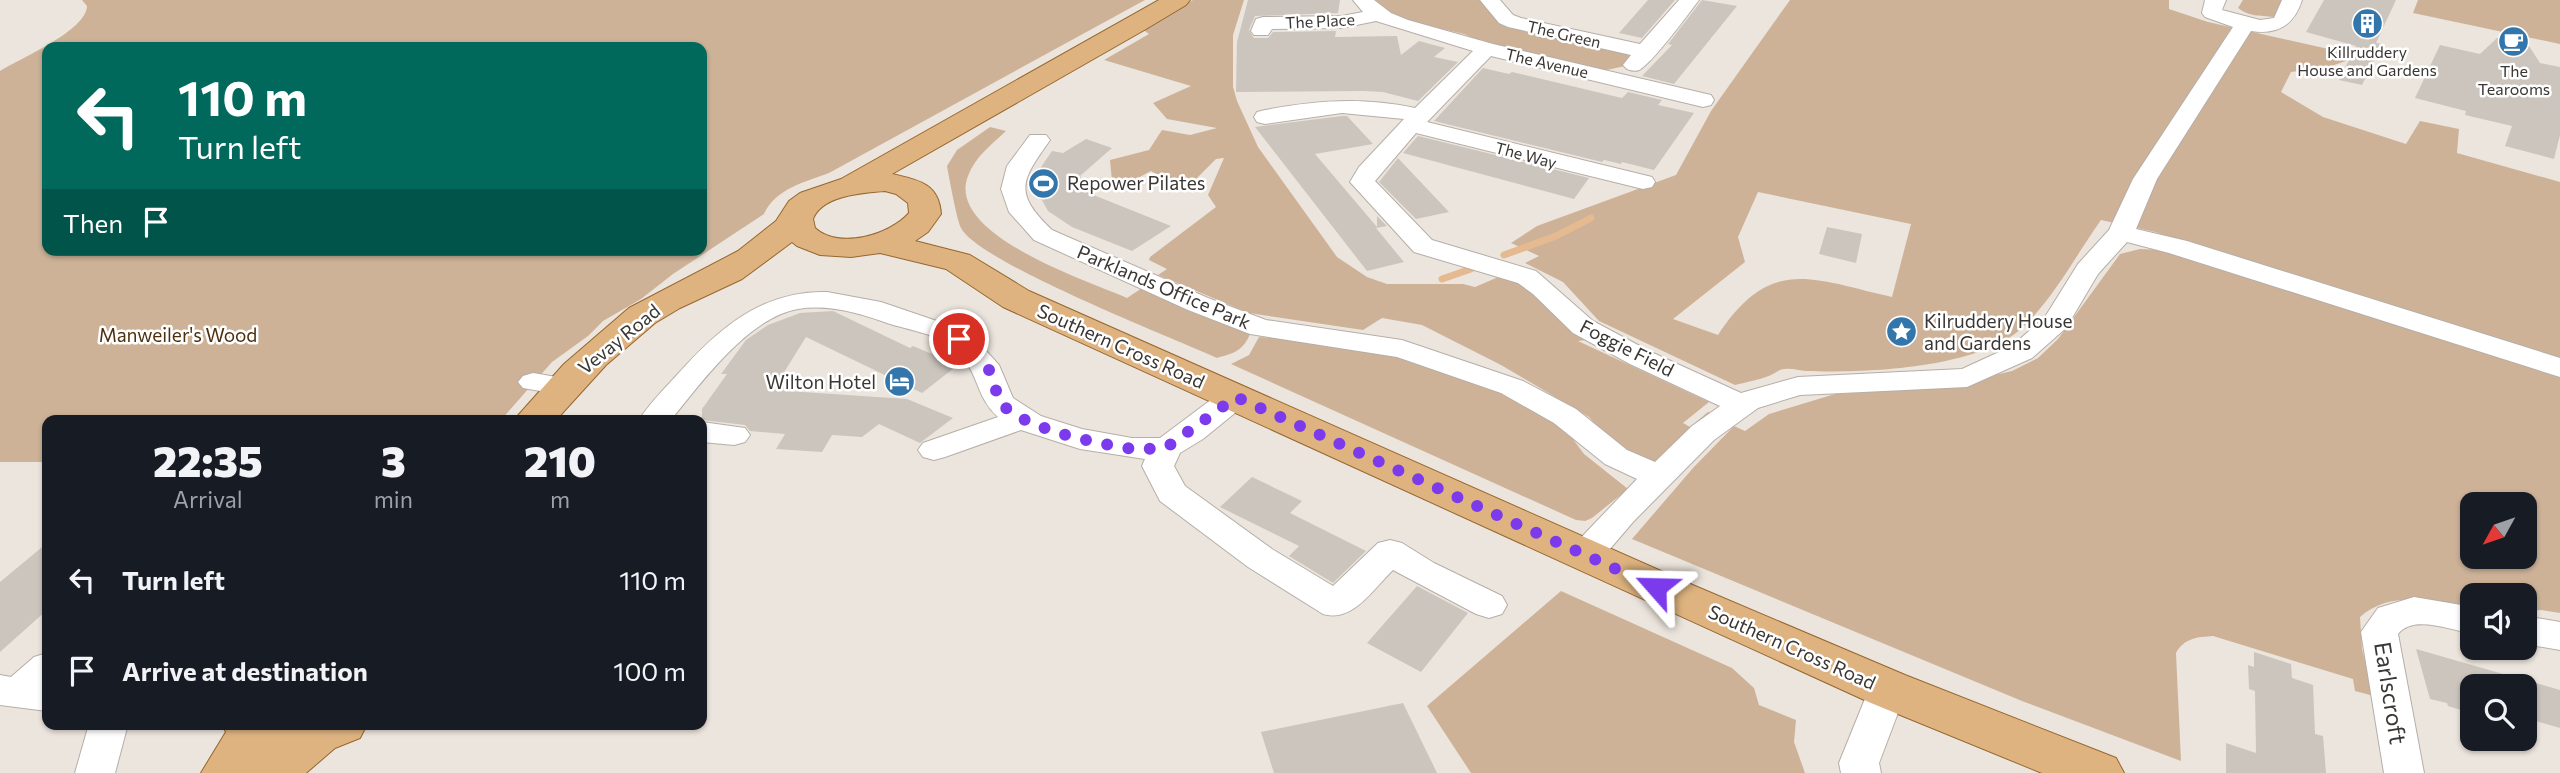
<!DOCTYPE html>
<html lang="en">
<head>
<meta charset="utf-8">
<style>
  body { margin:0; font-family:Commissioner,sans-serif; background:#20242c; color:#f1f3f6; height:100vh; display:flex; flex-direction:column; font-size:26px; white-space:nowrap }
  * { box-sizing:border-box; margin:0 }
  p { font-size:23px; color:#9ea1a6 }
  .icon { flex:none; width:38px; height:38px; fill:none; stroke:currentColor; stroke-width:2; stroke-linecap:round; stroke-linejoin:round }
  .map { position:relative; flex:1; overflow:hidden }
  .details { position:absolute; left:42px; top:415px; width:665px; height:315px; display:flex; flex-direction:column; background:#171b24; border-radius:14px; box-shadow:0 2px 5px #0004 }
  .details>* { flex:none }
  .top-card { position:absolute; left:42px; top:42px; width:665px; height:214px; border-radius:14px; box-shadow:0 2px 5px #0004; background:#00695c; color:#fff; overflow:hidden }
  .needle { width:46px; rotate:230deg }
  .fabs { position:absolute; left:2460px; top:492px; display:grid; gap:14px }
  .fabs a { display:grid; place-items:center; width:77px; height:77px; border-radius:14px; background:#171b24; box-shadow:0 2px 5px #0004; font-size:35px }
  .pin { position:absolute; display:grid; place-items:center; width:60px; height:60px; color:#fff; margin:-30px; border:4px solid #fff; border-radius:50%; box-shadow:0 2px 7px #0007 }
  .me { position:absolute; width:77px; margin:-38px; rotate:295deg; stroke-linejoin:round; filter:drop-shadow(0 0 5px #0008) }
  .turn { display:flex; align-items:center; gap:24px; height:147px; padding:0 21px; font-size:32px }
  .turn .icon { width:91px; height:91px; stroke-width:2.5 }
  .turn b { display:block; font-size:49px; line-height:60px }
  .then { display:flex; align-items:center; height:66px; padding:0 21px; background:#0003; gap:14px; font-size:26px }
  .eta { display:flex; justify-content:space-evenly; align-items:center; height:119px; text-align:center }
  .eta b { font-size:42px; font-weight:800; line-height:49px }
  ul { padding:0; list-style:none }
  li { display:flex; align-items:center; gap:21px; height:91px; padding:0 21px }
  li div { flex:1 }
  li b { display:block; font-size:26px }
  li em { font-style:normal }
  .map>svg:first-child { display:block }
</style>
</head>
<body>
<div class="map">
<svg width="2560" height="773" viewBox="0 0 2560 773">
  <rect width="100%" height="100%" fill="#ece5dd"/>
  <path fill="#cdb298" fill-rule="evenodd" d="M82,0H1145L829,173C805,182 775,189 764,214L673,274L641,299L603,321L588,336L552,362L501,420H47V462H0V71C21,58 86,31 87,6ZM47,47H702V250H47Z
    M1193,0H1244L1233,35V87L1237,101L1258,147L1337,257L1367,277L1387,284H1463L1475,287L1503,275C1545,290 1551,319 1586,340L1578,341L1709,402L1683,423L1690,427L1708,412L1712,414L1654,467L1621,453L1589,417L1501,365L1422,325L1382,318L1363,330L1249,313L1158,275L1167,269L1149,260L1150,257L1216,207L1208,195L1224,158L1216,159L1184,191L1151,171L1113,191L1110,160L1149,150L1162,130L1190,135L1217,128L1167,119L1153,103L1191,86L1104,60L1149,34L1142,29Z
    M1371,0H1484L1500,18L1634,53L1625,66L1602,71L1494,47L1464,34L1394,18Z
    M1790,0H2169V9L2208,22L2342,52L2346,61L2328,67L2291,72L2281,92L2323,117L2406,144L2420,121L2459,129L2457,153L2560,182V360L2155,232L2101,220C2076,255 2054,298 2022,328C1977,369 1865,373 1806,371C1799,371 1792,368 1785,369C1779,369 1776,373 1771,375C1760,380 1746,382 1735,385L1599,321L1563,282L1525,263L1539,256L1511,243L1537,226L1676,175L1711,111ZM1758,192L1911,224L1892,297C1811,279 1771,255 1718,335L1673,319L1745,262L1738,237Z
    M2243,0H2284L2274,17C2259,15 2250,17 2238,8Z
    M2418,0H2560V44L2413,13Z
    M990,127L1006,131C991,145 975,157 968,176C945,235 1089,281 1127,298L1142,288L1250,334C1243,351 1234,353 1217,358C1173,338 978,262 961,228C957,221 949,177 947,166L957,150Z
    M2140,249L2163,250L2560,372V613L2541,610L2525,611V595H2473V609C2436,601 2391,589 2360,617L2362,649L2374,696L2355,691L2353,679L2213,636C2198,637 2184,638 2176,653L2181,761L2022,701L1632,539L1693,468L1734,426L1745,431L1769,414L1835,394L1940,388L2012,371L2038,358L2058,339L2120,254ZM2473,504H2525V556H2473Z
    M1259,337L1352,344L1482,379L1561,423L1584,454L1628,489L1592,518L1585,521L1576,520L1231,364L1249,355Z
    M1561,591L1732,668L1754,688L1759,705L1796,720L1794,742L1805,773H1471L1427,706Z"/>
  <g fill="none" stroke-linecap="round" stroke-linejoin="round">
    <path stroke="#e5ba90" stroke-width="7" d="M1504,255L1556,236L1591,218
      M1442,279L1471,269"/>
  </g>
  <path fill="#ccc5bd" d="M1248,0H1340L1338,13L1255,16L1249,30L1254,38H1268L1273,32L1336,31L1335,37L1397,36L1401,55L1419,41L1445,48L1434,57L1458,62L1418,101L1383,92L1364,91L1236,92L1237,42Z
    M1648,0H1675L1642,38L1619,33Z
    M1702,0L1737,6L1674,84L1642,76L1672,45L1668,44Z
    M2324,0H2396L2376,43L2382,44L2362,85L2339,80L2356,46L2306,32Z
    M2508,37L2527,43L2540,63L2560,67V135L2554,159L2505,146L2512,126L2465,115L2466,111L2415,98L2440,45L2480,54L2497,38Z
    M1483,68L1509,74L1512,72L1622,98L1628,92L1662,100L1658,105L1694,113L1654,170L1622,162L1621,164L1604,160L1602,162L1434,121Z
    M1342,116H1347L1373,144L1315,154L1377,227V216L1387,226L1376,228L1404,262L1367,271L1255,127Z
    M1418,136L1589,178L1574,199L1403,153Z
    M1086,139L1112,148L1080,176L1096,196L1171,226L1132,251L1072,227L1048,211L1038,193L1037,173L1052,151L1063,153Z
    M1398,158L1449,212L1416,219L1379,182Z
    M1827,227L1862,234L1856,263L1819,254Z
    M833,311L910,348L913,346L958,365L922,393L806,337L773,390L907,399L953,418L920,443L879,424L862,437L832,435L822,452L776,449L785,434L750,431L745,425L702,420V409L727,374H721L746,340L768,325L800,313Z
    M1252,477L1302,501L1290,513L1366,551L1333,583L1289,556L1299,546L1220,507Z
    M47,543V610L0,652V582Z
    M1417,586L1468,613L1421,672L1367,643Z
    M2416,649L2524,680L2523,686H2473V714L2448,706L2447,703L2430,699Z
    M2254,652L2291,664L2292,678L2313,685L2315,734L2323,736L2326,773H2226V743L2256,753L2255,691L2249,689L2248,665L2254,667Z
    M2525,680L2560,690V728L2525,718Z
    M1403,703L1437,773H1274L1261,732Z"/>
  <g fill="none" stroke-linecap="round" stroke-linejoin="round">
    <defs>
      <path id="minor" d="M1353,0H1374L1391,13L1408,20L1493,44L1711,95L1714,100L1711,105L1703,107L1491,56L1427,122L1652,177L1655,182L1652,187L1643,189L1416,133L1375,181L1432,240L1536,271L1593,321L1651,352L1741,393L1798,377L1962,369L2012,346L2045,317L2078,264L2109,230L2133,179L2233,27L2205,17L2202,13L2205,0H2226L2222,10L2260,20L2274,18L2282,0H2302C2294,26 2277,35 2251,31L2157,179L2136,229L2187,241L2560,358V377L2169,253L2127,242L2098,274L2066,328L2032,358L1967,387L1800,395L1758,408L1714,440L1633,522L1597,564L1585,567L1573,564L1568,555L1573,546L1637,479L1605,464L1554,423L1501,393L1397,357L1250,334L1188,310L1034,240L1009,212L1001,189L1007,166L1030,135H1046L1050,140C1022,180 1012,192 1052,230L1208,298L1266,320L1402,340L1523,381L1576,409L1627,450L1655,462L1692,426L1720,406L1630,364L1573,333L1533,294L1518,283L1414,252L1350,182L1359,167L1404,119L1342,113L1265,124L1257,122L1254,117L1257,112L1265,110C1316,100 1364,97 1415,108L1473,51L1376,21L1342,28L1272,29L1268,35H1254L1251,31L1256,19L1263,17L1342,16L1363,12Z
        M1480,0H1500L1513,15L1521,18L1640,44L1679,0H1699C1687,16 1656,58 1642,68C1638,72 1632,71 1627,69L1623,65L1631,55L1508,27L1499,23Z
        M827,292L881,302L969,332L999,365L1013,398L1041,416L1082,429L1132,438H1160L1224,390L1235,388L1246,390L1250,397L1246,404L1203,439L1180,453L1174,466L1185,486L1272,549L1333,586L1378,543L1390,540L1402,543L1434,563L1502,596L1507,605L1502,614L1489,618L1476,614L1393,570C1373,589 1353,623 1323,614L1248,567L1160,501L1142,466L1145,459L1080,449L1021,430L945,457L934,460L923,457L918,450L923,443L998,417C974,396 980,369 952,347C935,333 908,330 887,323C859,313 828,304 798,309C749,317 700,384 671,420H639C649,404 664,389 677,375C718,329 762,290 827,292Z
        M533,373L574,380L578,386L574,392L563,395L523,388L518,382L523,376Z
        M702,422L745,428L750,435L745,442L734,445L702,442Z
        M2414,597L2473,607V634C2451,630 2413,614 2398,634L2424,773H2384L2361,632L2378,608Z
        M2525,616L2560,622V650L2525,644Z
        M47,653V711L0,705V675L11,677L34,657Z
        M1888,674L1901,678L1907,689L1879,763L1881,773H1841L1839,763L1869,689L1875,678Z
        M89,724H128L115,773H75Z"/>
      <path id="major" d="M1159,0H1190L1186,5L1146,29L892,174C918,180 939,183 941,214L928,232L915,241L970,255L1029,291L1695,586L1905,675L2116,758L2124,773H2042L1871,703L1003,307L946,269L880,253L851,257L820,255L797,246L792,242L742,279L680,308L655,323L606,365L556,420H514L564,364L629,308L738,251L776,221L789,201L800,193L841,179ZM885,191L896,194L908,203L909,213C890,235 839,250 815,228L813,219C822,195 863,193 885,191Z
        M222,724H367L360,738L335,748L306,773H201L226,732Z"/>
    </defs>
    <use href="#minor" stroke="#b6aea7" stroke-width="2"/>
    <use href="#major" stroke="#96672e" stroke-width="2"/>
    <use href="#minor" fill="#fff" fill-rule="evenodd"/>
    <use href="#major" fill="#deb380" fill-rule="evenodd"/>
  </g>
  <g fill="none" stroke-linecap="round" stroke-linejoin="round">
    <path stroke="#7c3aed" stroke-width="12" stroke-dasharray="0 21.6" d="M959,339L989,370L1001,405L1023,419L1054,432L1094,442L1138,450L1167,447L1236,397L1656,587"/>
  </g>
  <defs>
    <symbol id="building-disc" viewBox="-11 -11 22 22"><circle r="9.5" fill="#3376ac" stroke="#fff"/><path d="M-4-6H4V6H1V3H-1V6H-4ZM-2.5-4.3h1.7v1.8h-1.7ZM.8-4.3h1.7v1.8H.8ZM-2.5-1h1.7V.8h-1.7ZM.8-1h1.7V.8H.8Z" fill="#fff"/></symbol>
    <symbol id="cafe-disc" viewBox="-11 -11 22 22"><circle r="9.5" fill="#3376ac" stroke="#fff"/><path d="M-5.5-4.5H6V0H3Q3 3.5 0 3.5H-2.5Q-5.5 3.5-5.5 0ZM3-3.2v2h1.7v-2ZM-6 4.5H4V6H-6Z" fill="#fff"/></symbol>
    <symbol id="stadium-disc" viewBox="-11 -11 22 22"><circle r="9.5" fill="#3376ac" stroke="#fff"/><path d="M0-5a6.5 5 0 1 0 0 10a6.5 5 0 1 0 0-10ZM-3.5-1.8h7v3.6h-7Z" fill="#fff"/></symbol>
    <symbol id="sight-disc" viewBox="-11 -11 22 22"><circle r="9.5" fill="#3376ac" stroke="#fff"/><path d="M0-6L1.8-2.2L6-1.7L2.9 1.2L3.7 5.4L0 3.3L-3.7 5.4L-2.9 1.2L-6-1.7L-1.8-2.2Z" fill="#fff"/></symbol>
    <symbol id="hotel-disc" viewBox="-11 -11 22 22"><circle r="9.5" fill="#3376ac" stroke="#fff"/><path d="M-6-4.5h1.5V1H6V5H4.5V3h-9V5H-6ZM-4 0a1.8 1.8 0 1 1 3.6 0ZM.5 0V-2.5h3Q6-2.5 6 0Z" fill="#fff"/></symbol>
  </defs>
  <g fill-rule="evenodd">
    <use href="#building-disc" x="2350" y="6" width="35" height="35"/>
    <use href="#cafe-disc" x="2496" y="24" width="35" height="35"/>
    <use href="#stadium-disc" x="1026" y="166" width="35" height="35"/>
    <use href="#sight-disc" x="1884" y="314" width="35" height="35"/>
    <use href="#hotel-disc" x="882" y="364" width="35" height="35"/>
  </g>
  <g text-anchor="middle" stroke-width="5" stroke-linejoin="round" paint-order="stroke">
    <g font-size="16" fill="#393633" stroke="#fff">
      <text transform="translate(1320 21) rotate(-3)" y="6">The Place</text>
      <text transform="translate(1564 34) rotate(13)" y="6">The Green</text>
      <text transform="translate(1547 63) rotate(13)" y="6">The Avenue</text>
      <text transform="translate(1526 155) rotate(15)" y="6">The Way</text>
    </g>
    <g font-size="16" fill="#393633" stroke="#fff">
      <text x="2367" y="58">Killruddery<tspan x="2367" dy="18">House and Gardens</tspan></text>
      <text x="2514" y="77">The<tspan x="2514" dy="18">Tearooms</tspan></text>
    </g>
    <g font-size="19" fill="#393633" stroke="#fff" text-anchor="start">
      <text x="1067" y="190">Repower Pilates</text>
      <text x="1924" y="328">Kilruddery House<tspan x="1924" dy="22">and Gardens</tspan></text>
      <text x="876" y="389" text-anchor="end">Wilton Hotel</text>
    </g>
    <g font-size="19" fill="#393633" stroke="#fff">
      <text transform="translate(1164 287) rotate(23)" y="7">Parklands Office Park</text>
      <text transform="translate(619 339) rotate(-39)" y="7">Vevay Road</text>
      <text transform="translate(1121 346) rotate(24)" y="7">Southern Cross Road</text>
      <text transform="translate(1627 348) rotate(27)" y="7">Foggie Field</text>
      <text transform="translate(1792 647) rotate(24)" y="7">Southern Cross Road</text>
    </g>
    <g font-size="19" fill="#4e300f" stroke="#fff">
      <text x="178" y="342">Manweiler's Wood</text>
    </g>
    <g font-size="23" fill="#393633" stroke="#fff">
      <text transform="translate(2390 693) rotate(81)" y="8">Earlscroft</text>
    </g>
  </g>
</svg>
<div class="fabs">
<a><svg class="needle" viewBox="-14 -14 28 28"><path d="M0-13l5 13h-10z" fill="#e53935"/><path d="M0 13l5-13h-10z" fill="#9ea1a6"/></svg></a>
<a><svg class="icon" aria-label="sound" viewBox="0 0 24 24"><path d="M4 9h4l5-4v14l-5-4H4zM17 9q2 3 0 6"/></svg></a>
<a><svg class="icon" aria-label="search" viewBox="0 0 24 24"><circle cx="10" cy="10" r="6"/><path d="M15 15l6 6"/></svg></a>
</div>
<div class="pin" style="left:959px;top:339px;background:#d93025"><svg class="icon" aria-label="arrive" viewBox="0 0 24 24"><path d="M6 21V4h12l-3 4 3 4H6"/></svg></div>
<svg class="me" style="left:1656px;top:587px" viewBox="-20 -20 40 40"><path d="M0-17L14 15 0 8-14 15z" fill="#7c3aed" stroke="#fff" stroke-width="4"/></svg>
<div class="top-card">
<div class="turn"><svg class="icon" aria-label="left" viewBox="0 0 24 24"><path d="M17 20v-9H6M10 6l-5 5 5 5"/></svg><div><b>110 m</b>Turn left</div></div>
<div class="then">Then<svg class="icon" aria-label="arrive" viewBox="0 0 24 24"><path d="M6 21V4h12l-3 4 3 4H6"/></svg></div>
</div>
<section class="details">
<div class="eta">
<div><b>22:35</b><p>Arrival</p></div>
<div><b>3</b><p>min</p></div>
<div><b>210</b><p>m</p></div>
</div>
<ul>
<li><svg class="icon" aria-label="left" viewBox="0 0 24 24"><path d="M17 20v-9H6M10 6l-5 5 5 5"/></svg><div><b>Turn left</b></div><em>110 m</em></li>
<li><svg class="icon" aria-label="arrive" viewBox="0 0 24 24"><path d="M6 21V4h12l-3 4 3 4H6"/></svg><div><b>Arrive at destination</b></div><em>100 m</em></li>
</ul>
</section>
</div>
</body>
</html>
